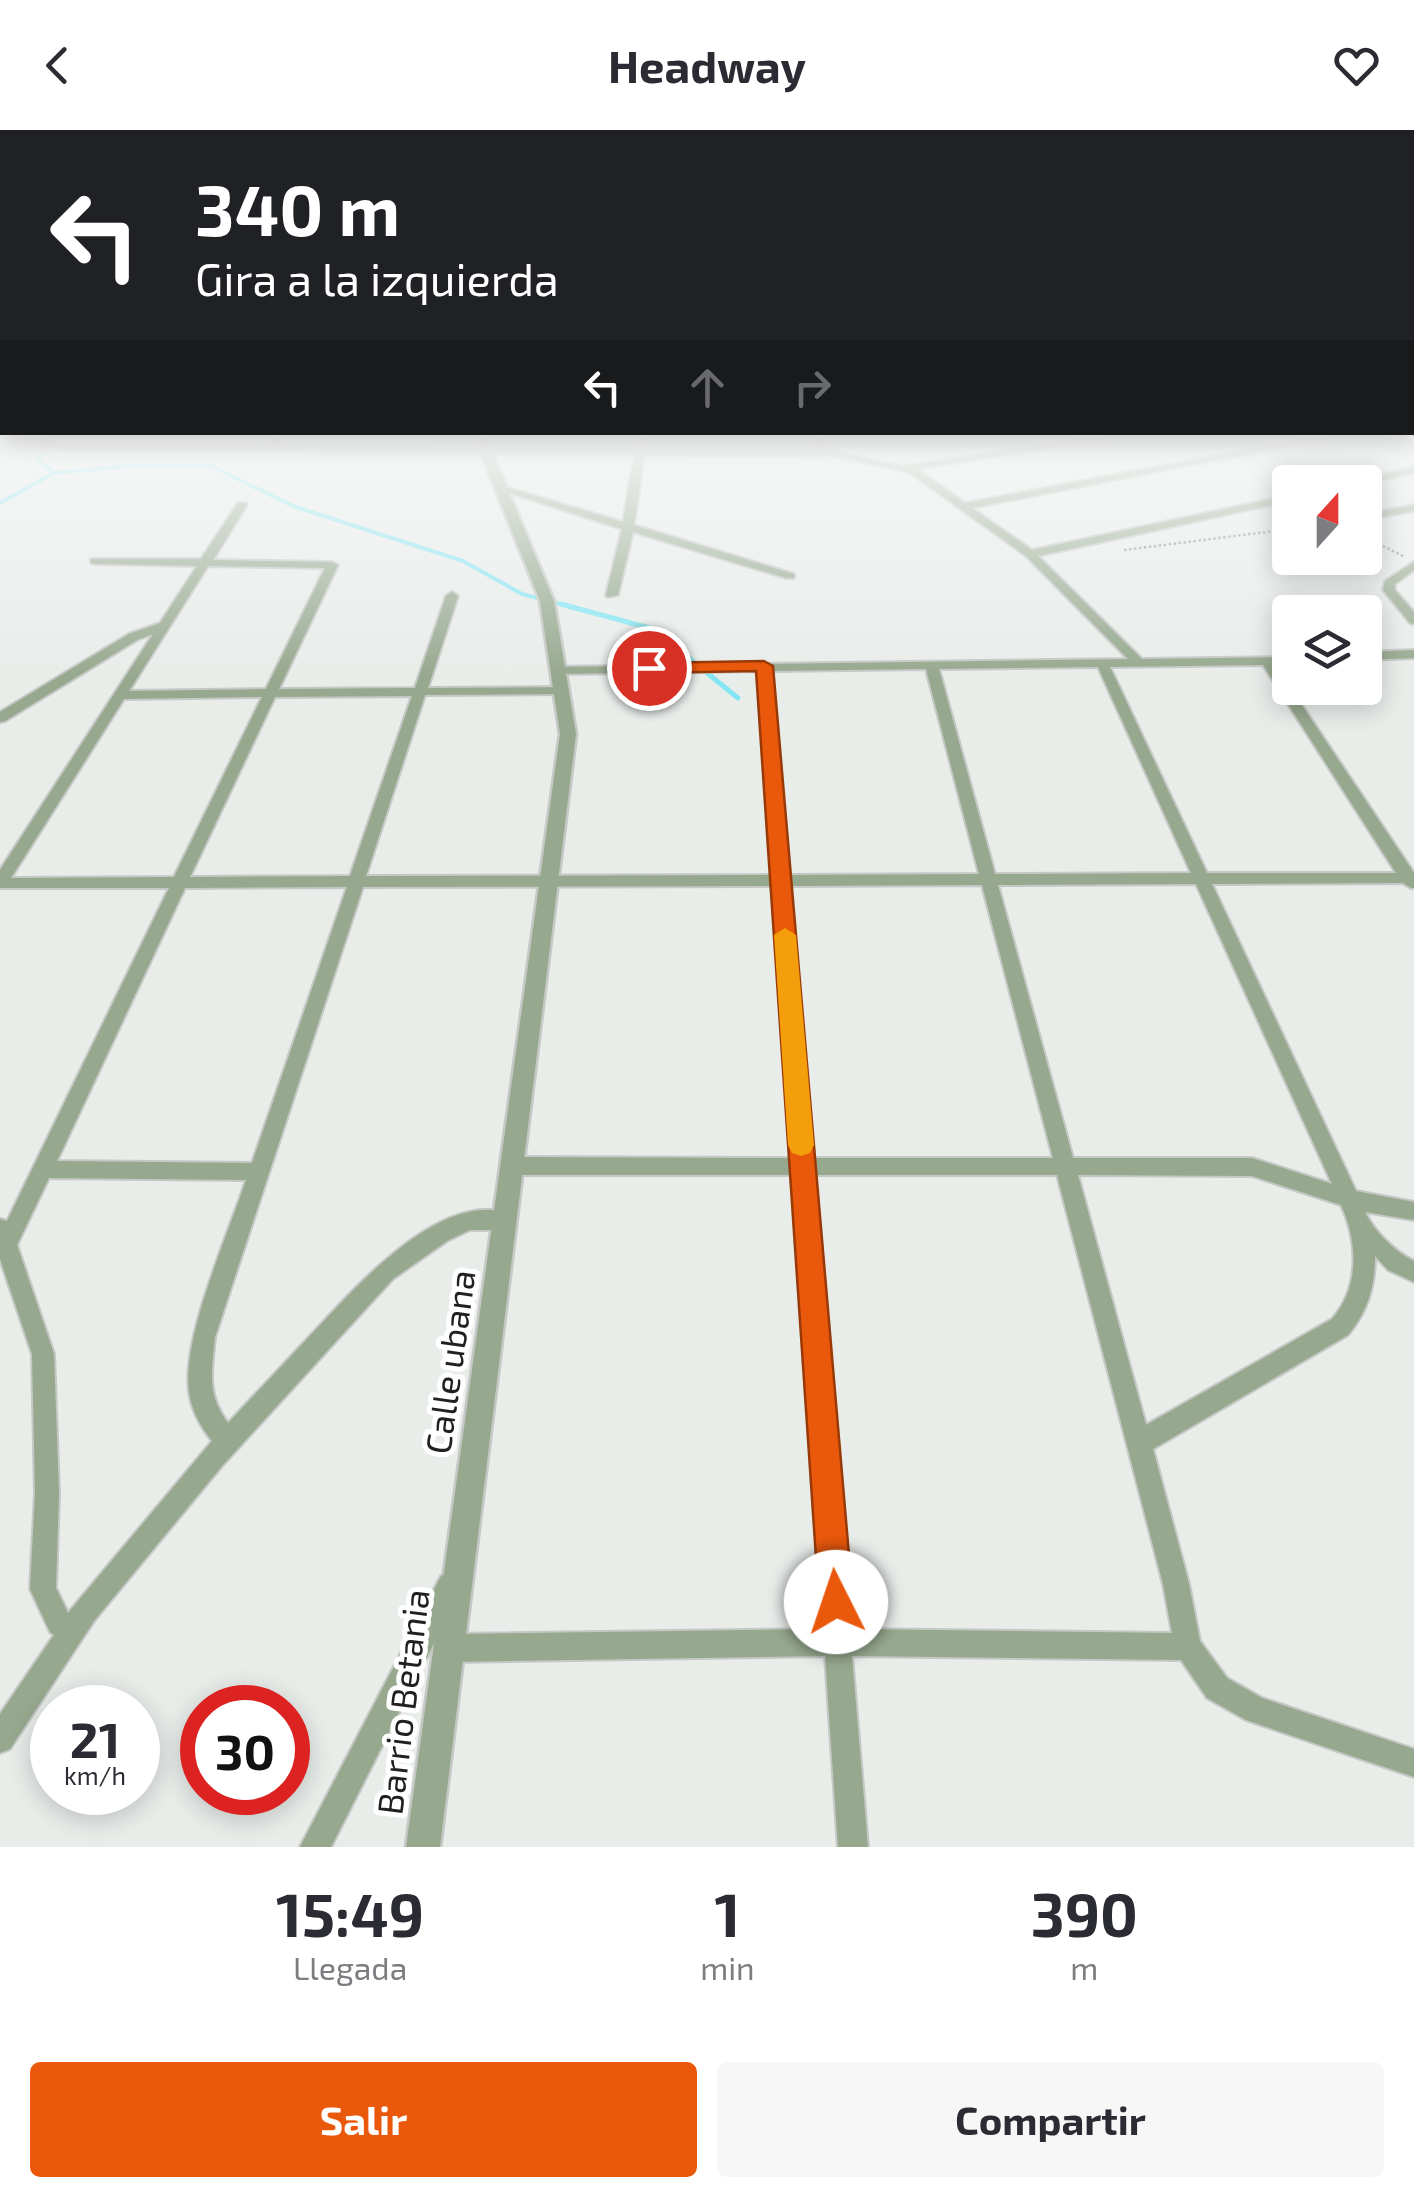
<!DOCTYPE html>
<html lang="es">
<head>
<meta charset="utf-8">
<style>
  body { margin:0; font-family:"Exo 2",sans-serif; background:#f7f7f7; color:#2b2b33; height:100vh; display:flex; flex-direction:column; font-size:38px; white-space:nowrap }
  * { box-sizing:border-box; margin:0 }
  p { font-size:32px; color:#7c7c81 }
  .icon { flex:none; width:55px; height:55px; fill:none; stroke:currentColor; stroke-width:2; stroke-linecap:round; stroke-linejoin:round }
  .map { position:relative; height:1717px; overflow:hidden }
  .drawer { display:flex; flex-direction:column; background:#fff; flex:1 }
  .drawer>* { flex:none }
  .banner { position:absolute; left:0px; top:0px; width:1415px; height:305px; box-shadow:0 5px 25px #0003; background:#202124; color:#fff; overflow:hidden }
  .needle { width:65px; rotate:21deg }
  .tools { position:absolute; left:1272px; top:335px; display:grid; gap:20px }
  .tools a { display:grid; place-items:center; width:110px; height:110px; border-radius:10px; background:#fff; box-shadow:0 5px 25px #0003; font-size:50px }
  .speed { position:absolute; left:30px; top:1555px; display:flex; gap:20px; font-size:50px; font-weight:700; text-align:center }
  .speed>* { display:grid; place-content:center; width:130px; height:130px; border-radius:50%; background:#fff; box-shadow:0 5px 25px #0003; line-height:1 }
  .speed small { font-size:25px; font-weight:400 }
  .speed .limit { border:15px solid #d22; background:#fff; color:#111 }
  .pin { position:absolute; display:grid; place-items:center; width:85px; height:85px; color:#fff; margin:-42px; border:5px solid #fff; border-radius:50%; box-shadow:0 2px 10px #0007 }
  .me { position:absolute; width:110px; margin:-55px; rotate:356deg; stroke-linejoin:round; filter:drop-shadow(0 0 8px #0008) }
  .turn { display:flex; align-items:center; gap:35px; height:210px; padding:0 30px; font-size:45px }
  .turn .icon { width:130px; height:130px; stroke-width:2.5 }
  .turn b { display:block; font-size:70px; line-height:85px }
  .lanes { display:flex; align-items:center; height:95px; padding:0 30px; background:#0003; justify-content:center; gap:50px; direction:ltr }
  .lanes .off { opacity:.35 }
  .eta { display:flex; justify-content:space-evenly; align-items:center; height:170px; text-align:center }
  .eta b { font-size:60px; font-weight:700; line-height:70px }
  .primary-button { display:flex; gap:20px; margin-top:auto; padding:20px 30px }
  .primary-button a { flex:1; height:115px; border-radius:10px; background:#ea580c; color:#fff; font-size:40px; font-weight:700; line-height:115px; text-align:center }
  .primary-button a+a { background:#f7f7f7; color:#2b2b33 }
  header { display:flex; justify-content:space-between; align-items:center; height:130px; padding:0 30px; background:#fff; font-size:45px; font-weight:700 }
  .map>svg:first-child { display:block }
</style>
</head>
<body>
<header><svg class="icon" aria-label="back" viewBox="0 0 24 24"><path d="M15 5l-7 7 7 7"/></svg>Headway<svg class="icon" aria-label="heart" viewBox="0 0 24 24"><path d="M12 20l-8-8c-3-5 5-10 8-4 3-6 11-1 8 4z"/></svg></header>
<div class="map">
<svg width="1414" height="1717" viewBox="0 0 1414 1717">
  <rect width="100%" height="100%" fill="#e9edea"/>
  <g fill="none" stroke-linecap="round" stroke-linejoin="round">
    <path stroke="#85e6f3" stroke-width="4" d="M54,343L129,336H211L293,376L463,431L522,464L571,477
      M0,373L54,343L37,329L52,318"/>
    <path stroke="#85e6f3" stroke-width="5" d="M561,474L653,499L738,568"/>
    <defs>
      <path id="minor" d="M276,307H285L276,321H270Z
        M475,307H485L489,323H483Z
        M637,307H647L634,395L794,444V448H786L633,402L618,465L608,467L606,465L622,399L497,359L506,357L623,392Z
        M1094,307H1120L917,339L965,373L1314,307H1335L972,378L1032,420L1290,365V371L1038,426L1142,529L1290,527V535H1275L1414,743V758H1411L1403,753L1212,754L1356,1061L1414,1072V1090L1365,1082C1374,1101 1395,1122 1414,1131V1152L1388,1140L1375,1126C1375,1156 1368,1181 1348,1205L1153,1319L1189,1454L1200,1511L1227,1548L1262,1568L1414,1619V1647L1246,1590L1207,1568L1181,1530L852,1526L868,1717H838L825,1526L448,1532L438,1528L434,1518L438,1508L448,1504L823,1499L792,1045H513L506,1042L503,1036L506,1030L513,1027L791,1028L773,756L363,757L215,1207C212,1241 206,1264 228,1293C254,1265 281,1237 307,1209C352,1162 439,1057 513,1084L516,1091L513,1098L506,1100H470L447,1111L393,1149L222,1336L94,1491L10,1619L0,1623V1584L54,1505L50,1502L30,1459L35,1363L32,1224L0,1129V1089L7,1091L169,758H0V740L153,504L137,510L5,591L0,592V582L129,504L160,493L197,436L95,434L91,433V429H201L238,373H246L247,375L213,430L332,432L338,435L279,559L415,558L446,466L452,462L458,466L428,558L567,557L569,560L562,564L425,565L366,746L772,745L758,541L558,544L552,540L553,537L1128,529L1026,426L910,343L822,323L827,320L903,336ZM208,436L325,438L266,559L129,561ZM1263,535L1396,743H1207L1110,537ZM1098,537L1191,743L995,744L939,539ZM926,539L979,744L788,745L771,541ZM412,566L350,746L190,747L275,567ZM262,567L174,747L11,748L124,569ZM1196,754L1332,1054L1252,1028H1073L998,755ZM982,755L1053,1028H811L789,756ZM347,757L252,1033L57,1031L185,758ZM812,1045H1057L1163,1454L1172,1503L850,1499ZM1078,1045L1252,1046L1341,1075C1358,1112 1360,1157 1332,1189L1146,1295ZM49,1048L246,1050C228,1105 182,1207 189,1261C191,1280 201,1297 212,1311L68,1483L56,1458L59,1363L54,1224L17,1115Z
        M1403,307H1414V314Z
        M1414,337V343L1365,354L1353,352Z
        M1414,375V381L1365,390V384Z
        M1414,432V440L1395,454V460L1414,482V494L1410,493L1383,460L1385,451Z
        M1414,520V528L1365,530V522Z
        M450,1442L459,1446L463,1455L459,1464L331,1717H300L441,1446Z"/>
      <path id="tertiary" d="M20,307L81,314L820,320L814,307H825L833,323L827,326L493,324L554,471L576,604L440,1717H406L560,604L540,471L481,324L81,320L42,318Z"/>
    </defs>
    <use href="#minor" stroke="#c5c8c5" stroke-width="4"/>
    <use href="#tertiary" stroke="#c5c8c5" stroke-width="5"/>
    <path stroke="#919491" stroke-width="2.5" stroke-dasharray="2.5 2.5" stroke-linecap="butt" d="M1365,407L1405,427
      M1124,420L1290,399"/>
    <use href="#minor" fill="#96a88e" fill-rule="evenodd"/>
    <use href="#tertiary" fill="#96a88e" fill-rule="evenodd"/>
  </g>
  <linearGradient id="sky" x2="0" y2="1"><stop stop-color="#80c8ec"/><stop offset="0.56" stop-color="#f5f7f6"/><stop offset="1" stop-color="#f5f7f6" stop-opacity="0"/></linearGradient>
  <rect width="1414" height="548" fill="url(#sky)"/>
  <path fill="#ea580c" stroke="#983908" stroke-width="2.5" d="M764,531L773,536L853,1472L848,1484L836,1489L824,1484L819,1472L756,541L649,543L641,538L649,533Z"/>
  <path fill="#f59e0b" d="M785,798L796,805L814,1015L810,1023L801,1026L792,1023L788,1015L774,805Z"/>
  <g text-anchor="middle" stroke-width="10" stroke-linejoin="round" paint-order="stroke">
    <g font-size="35" fill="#1f201f" stroke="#fff">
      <text transform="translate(451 1232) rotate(-82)" y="12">Calle ubana</text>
      <text transform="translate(404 1572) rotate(-83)" y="12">Barrio Betania</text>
    </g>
  </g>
</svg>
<div class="tools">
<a><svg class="needle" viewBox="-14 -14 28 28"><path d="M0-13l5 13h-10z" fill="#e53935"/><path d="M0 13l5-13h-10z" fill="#7c7c81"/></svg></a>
<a><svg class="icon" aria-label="layers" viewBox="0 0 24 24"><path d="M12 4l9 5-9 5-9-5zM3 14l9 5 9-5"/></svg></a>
</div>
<div class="speed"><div>21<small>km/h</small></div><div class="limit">30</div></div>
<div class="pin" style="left:649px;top:538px;background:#d93025"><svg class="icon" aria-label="arrive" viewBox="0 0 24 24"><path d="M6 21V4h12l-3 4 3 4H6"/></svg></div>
<svg class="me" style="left:836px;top:1472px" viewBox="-20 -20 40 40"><circle r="19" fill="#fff"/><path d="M0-13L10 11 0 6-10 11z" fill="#ea580c"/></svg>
<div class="banner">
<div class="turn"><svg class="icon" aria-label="left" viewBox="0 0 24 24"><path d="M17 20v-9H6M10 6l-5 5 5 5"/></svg><div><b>340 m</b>Gira a la izquierda</div></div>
<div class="lanes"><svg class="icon" aria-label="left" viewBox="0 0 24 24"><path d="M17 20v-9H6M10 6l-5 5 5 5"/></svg><svg class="icon off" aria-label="ahead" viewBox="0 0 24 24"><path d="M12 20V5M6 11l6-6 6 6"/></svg><svg class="icon off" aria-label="right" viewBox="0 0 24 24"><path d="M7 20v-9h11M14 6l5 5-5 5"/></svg></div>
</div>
</div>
<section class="drawer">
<div class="eta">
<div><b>15:49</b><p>Llegada</p></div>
<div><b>1</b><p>min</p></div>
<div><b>390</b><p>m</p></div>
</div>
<div class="primary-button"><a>Salir</a><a>Compartir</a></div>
</section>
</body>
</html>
